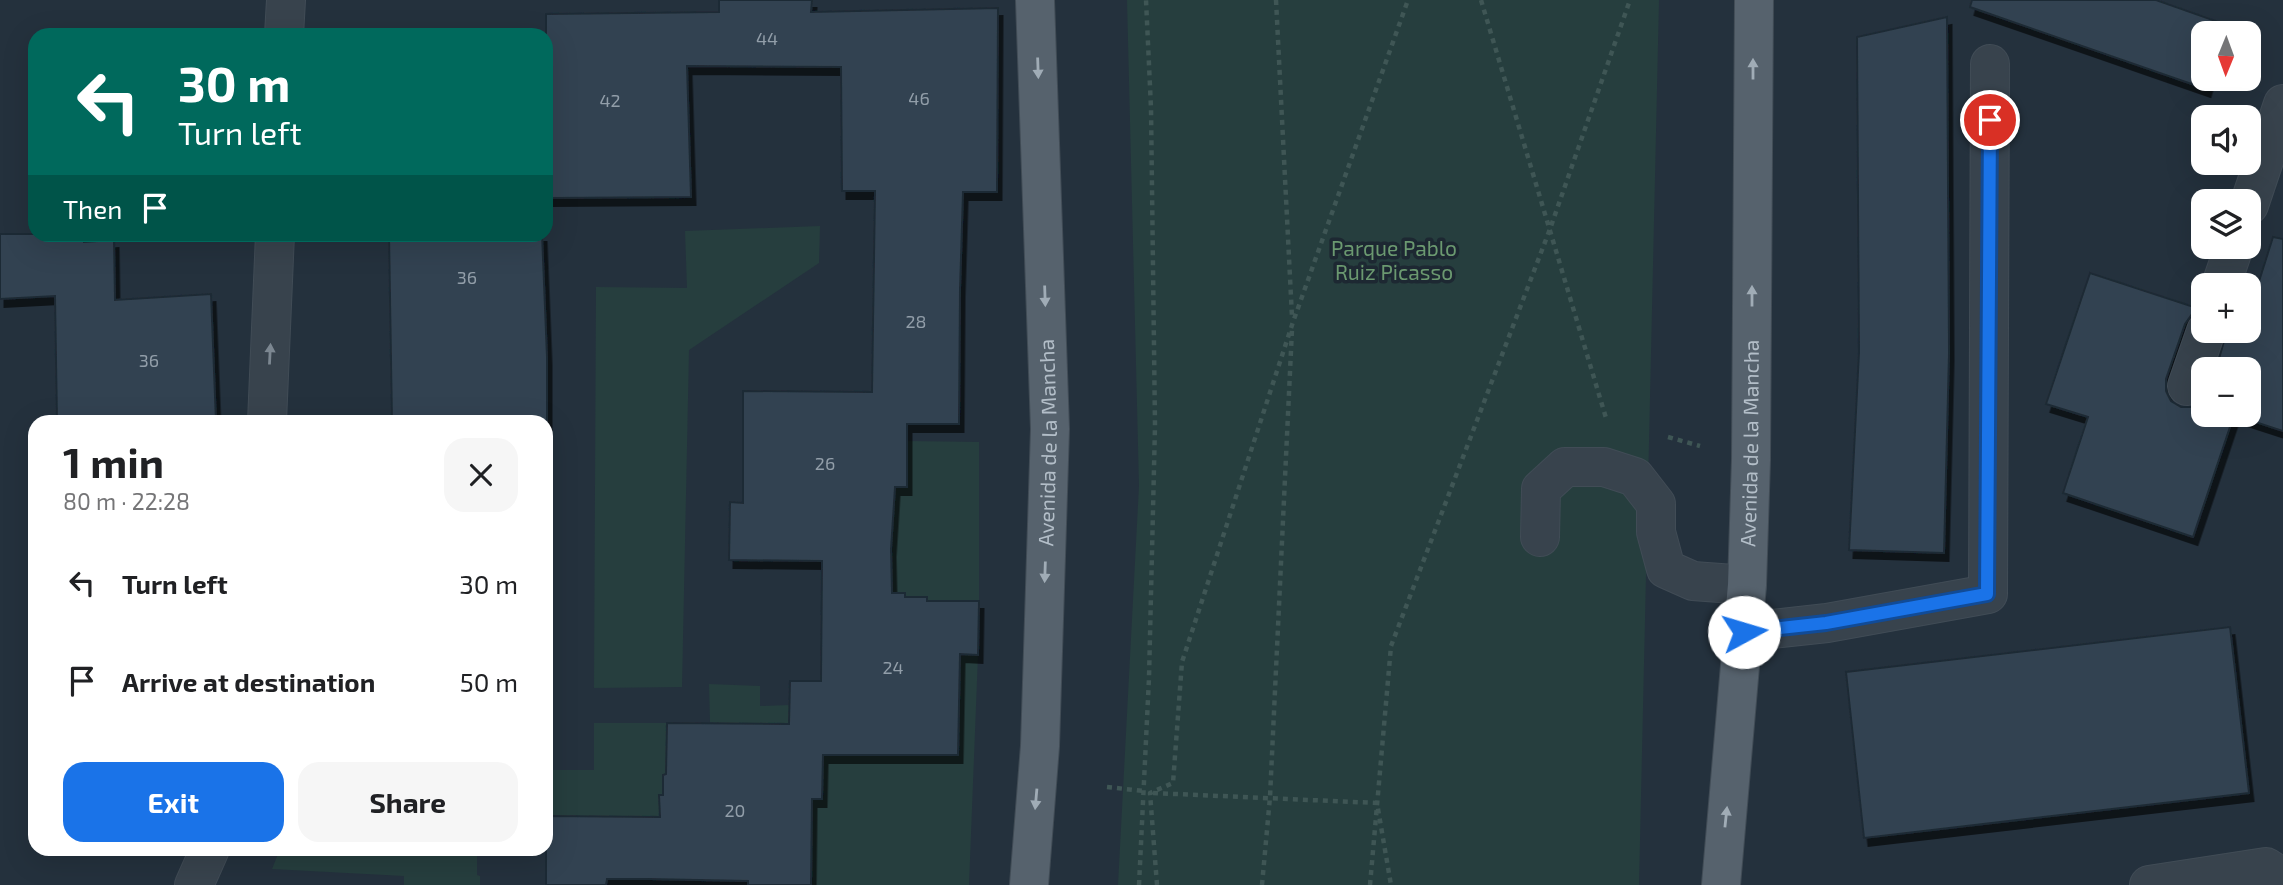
<!DOCTYPE html>
<html lang="en">
<head>
<meta charset="utf-8">
<style>
  body { margin:0; font-family:"Exo 2",sans-serif; background:#f6f6f6; color:#202124; height:100vh; display:flex; flex-direction:column; font-size:26px; white-space:nowrap }
  * { box-sizing:border-box; margin:0 }
  p { font-size:23px; color:#757577 }
  .icon { flex:none; width:38px; height:38px; fill:none; stroke:currentColor; stroke-width:2; stroke-linecap:round; stroke-linejoin:round }
  .map { position:relative; flex:1; overflow:hidden }
  .details { position:absolute; left:28px; top:415px; width:525px; height:441px; display:flex; flex-direction:column; background:#fff; border-radius:21px; box-shadow:0 7px 28px #0002 }
  .details>* { flex:none }
  .banner { position:absolute; left:28px; top:28px; width:525px; height:214px; border-radius:21px; box-shadow:0 7px 28px #0002; background:#00695c; color:#fff; overflow:hidden }
  .needle { width:46px; rotate:181deg }
  .controls { position:absolute; left:2191px; top:21px; display:grid; gap:14px }
  .controls a { display:grid; place-items:center; width:70px; height:70px; border-radius:14px; background:#fff; box-shadow:0 7px 28px #0002; font-size:35px }
  .pin { position:absolute; display:grid; place-items:center; width:60px; height:60px; color:#fff; margin:-30px; border:4px solid #fff; border-radius:50%; box-shadow:0 2px 7px #0007 }
  .me { position:absolute; width:77px; margin:-38px; rotate:84deg; stroke-linejoin:round; filter:drop-shadow(0 0 5px #0008) }
  .turn { display:flex; align-items:center; gap:24px; height:147px; padding:0 35px; font-size:32px }
  .turn .icon { width:91px; height:91px; stroke-width:2.5 }
  .turn b { display:block; font-size:49px; line-height:60px }
  .then { display:flex; align-items:center; height:66px; padding:0 35px; background:#0003; gap:14px; font-size:26px }
  .round { display:grid; place-items:center; flex:none; width:74px; height:74px; border-radius:21px; background:#f6f6f6 }
  .headline { display:flex; align-items:center; justify-content:space-between; height:119px; padding:0 35px }
  h1 { font-size:42px; font-weight:700; line-height:52px }
  .primary-button { display:flex; gap:14px; margin-top:auto; padding:14px 35px }
  .primary-button a { flex:1; height:80px; border-radius:21px; background:#1a73e8; color:#fff; font-size:28px; font-weight:700; line-height:80px; text-align:center }
  .primary-button a+a { background:#f6f6f6; color:#202124 }
  ul { padding:0; list-style:none }
  li { display:flex; align-items:center; gap:21px; height:98px; padding:0 35px }
  li div { flex:1 }
  li b { display:block; font-size:26px }
  li em { font-style:normal }
  .map>svg:first-child { display:block }
</style>
</head>
<body>
<div class="map">
<svg width="2283" height="885" viewBox="0 0 2283 885">
  <defs>
    <filter id="shadow"><feDropShadow dx="4.5" dy="8" stdDeviation="0" flood-color="#0009"/></filter>
  </defs>
  <rect width="100%" height="100%" fill="#24313d"/>
  <path fill="#263e3e" d="M1127,0H1659L1639,885H1118L1139,486Z
    M820,226L819,263L689,350L682,687L594,688L596,287L687,288L685,231Z
    M907,441L979,442V601H927L926,597H905L885,593L895,487H907Z
    M956,654L978,655L969,885H811L812,799L823,743Z
    M709,684L760,686V706L790,705V742L721,746V723L710,722Z
    M594,723H667L666,774L663,775V795H659L660,823L546,816V770H594Z
    M280,849H477V875L480,876V885H404V876L272,869Z"/>
  <path fill="#334351" stroke="#1f2a34" stroke-width="2" filter="url(#shadow)" d="M719,0H812L811,12L998,8L997,192H963L960,290L959,424H907V487H895L891,549L892,593H905V597H927V601H979L978,655L960,654L958,755H823L822,799H812L811,885H748V881L648,879H607L606,885H546V816L660,817L659,795H663V775L666,774L667,723L789,724L790,681H821L822,561L729,560L730,502L743,503V391L872,392L875,191H842L841,67L687,66L691,197L546,198V14L719,12Z
    M1972,0H2156L2227,25L2224,33H2203V79H2209L2206,89L1970,7Z
    M1947,17L1949,353L1944,553L1849,550L1859,352L1857,37Z
    M0,234H84V242L114,240L115,300L211,294L216,422H57L55,296L0,299Z
    M389,234H542L547,357V422H392Z
    M2273,237L2283,239V431L2234,415L2193,537L2063,493L2088,417L2046,404L2090,273L2203,310L2192,314L2185,324L2166,379V391L2171,401L2181,407H2192L2203,400V415H2249V369H2216L2227,331H2249V313Z
    M2230,627L2249,793L1864,838L1846,672Z"/>
  <g fill="none" stroke-linecap="round" stroke-linejoin="round">
    <defs>
      <path id="minor" d="M284,35L286,0
        M2249,205L2283,104
        M2221,285L2234,247
        M2187,386L2206,331
        M267,422L275,234
        M1540,537L1541,489L1565,467H1604L1635,477L1656,504V532L1666,569L1693,581L1747,585
        M1744,632L1827,623L1988,594L1990,64
        M194,885L210,849
        M2149,885L2266,867L2283,878"/>
      <g id="major">
        <path id="s1" d="M1029,885L1040,746L1050,429L1035,0"/>
        <path id="s2" d="M1721,885L1747,585L1751,460L1754,0"/>
      </g>
    </defs>
    <use href="#minor" stroke="#414c56" stroke-width="40"/>
    <use href="#major" stroke="#414c56" stroke-width="40"/>
    <path stroke="#3f5655" stroke-width="4.5" stroke-dasharray="5 5" stroke-linecap="butt" d="M1276,0L1292,317
      M1481,0L1606,418
      M1668,437L1700,446
      M1107,787L1144,791
      M1153,793L1377,803L1391,885
      M1139,885L1149,678L1155,426L1151,108L1146,0
      M1157,885L1150,793L1173,783L1182,662L1293,322L1408,0
      M1262,885L1270,797L1292,329
      M1370,885L1391,646L1550,229L1630,0"/>
    <use href="#minor" stroke="#38434d" stroke-width="38"/>
    <use href="#major" stroke="#56626d" stroke-width="38"/>
  </g>
  <defs><path id="oneway-solid" d="M-6-.8H1V-3.2L6.5 0L1 3.2V.8H-6Z" transform="scale(1.75)"/></defs>
  <g fill="#a0acb6">
    <use href="#oneway-solid" transform="translate(1038 68) rotate(88)"/>
    <use href="#oneway-solid" transform="translate(1753 69) rotate(-90)"/>
    <use href="#oneway-solid" transform="translate(1045 296) rotate(88)"/>
    <use href="#oneway-solid" transform="translate(1752 296) rotate(-90)"/>
    <use href="#oneway-solid" transform="translate(1045 572) rotate(92)"/>
    <use href="#oneway-solid" transform="translate(1036 799) rotate(95)"/>
    <use href="#oneway-solid" transform="translate(1726 817) rotate(-84)"/>
  </g>
  <use fill="#7c8791" href="#oneway-solid" transform="translate(270 354) rotate(-87)"/>
  <g fill="none" stroke-linecap="round" stroke-linejoin="round">
    <defs>
      <path id="route" d="M1744,632L1826,623L1987,594L1990,120"/>
    </defs>
    <use href="#route" stroke="#114b97" stroke-width="18"/>
    <use href="#route" stroke="#1a73e8" stroke-width="12"/>
  </g>
  <g text-anchor="middle" stroke-width="7" stroke-linejoin="round" paint-order="stroke">
    <g font-size="18" fill="#929ea9">
      <text x="767" y="45">44</text>
      <text x="919" y="105">46</text>
      <text x="610" y="107">42</text>
      <text x="467" y="284">36</text>
      <text x="916" y="328">28</text>
      <text x="149" y="367">36</text>
      <text x="825" y="470">26</text>
      <text x="893" y="674">24</text>
      <text x="735" y="817">20</text>
    </g>
    <g font-size="21" fill="#6b9970" stroke="#1d2832">
      <text x="1394" y="256">Parque Pablo<tspan x="1394" dy="24">Ruiz Picasso</tspan></text>
    </g>
    <g font-size="21" fill="#b3bec8" stroke="#1d2832">
      <text dy="7" stroke="none"><textPath href="#s1" startOffset="443">Avenida de la Mancha</textPath></text>
      <text dy="7" stroke="none"><textPath href="#s2" startOffset="443">Avenida de la Mancha</textPath></text>
    </g>
  </g>
</svg>
<div class="controls">
<a><svg class="needle" viewBox="-14 -14 28 28"><path d="M0-13l5 13h-10z" fill="#e53935"/><path d="M0 13l5-13h-10z" fill="#757577"/></svg></a>
<a><svg class="icon" aria-label="sound" viewBox="0 0 24 24"><path d="M4 9h4l5-4v14l-5-4H4zM17 9q2 3 0 6"/></svg></a>
<a><svg class="icon" aria-label="layers" viewBox="0 0 24 24"><path d="M12 4l9 5-9 5-9-5zM3 14l9 5 9-5"/></svg></a>
<a>+</a>
<a>−</a>
</div>
<div class="pin" style="left:1990px;top:120px;background:#d93025"><svg class="icon" aria-label="arrive" viewBox="0 0 24 24"><path d="M6 21V4h12l-3 4 3 4H6"/></svg></div>
<svg class="me" style="left:1744px;top:632px" viewBox="-20 -20 40 40"><circle r="19" fill="#fff"/><path d="M0-13L10 11 0 6-10 11z" fill="#1a73e8"/></svg>
<div class="banner">
<div class="turn"><svg class="icon" aria-label="left" viewBox="0 0 24 24"><path d="M17 20v-9H6M10 6l-5 5 5 5"/></svg><div><b>30 m</b>Turn left</div></div>
<div class="then">Then<svg class="icon" aria-label="arrive" viewBox="0 0 24 24"><path d="M6 21V4h12l-3 4 3 4H6"/></svg></div>
</div>
<section class="details">
<div class="headline"><div><h1>1 min</h1><p>80 m · 22:28</p></div><a class="round"><svg class="icon" aria-label="close" viewBox="0 0 24 24"><path d="M6 6l12 12M18 6L6 18"/></svg></a></div>
<ul>
<li><svg class="icon" aria-label="left" viewBox="0 0 24 24"><path d="M17 20v-9H6M10 6l-5 5 5 5"/></svg><div><b>Turn left</b></div><em>30 m</em></li>
<li><svg class="icon" aria-label="arrive" viewBox="0 0 24 24"><path d="M6 21V4h12l-3 4 3 4H6"/></svg><div><b>Arrive at destination</b></div><em>50 m</em></li>
</ul>
<div class="primary-button"><a>Exit</a><a>Share</a></div>
</section>
</div>
</body>
</html>
